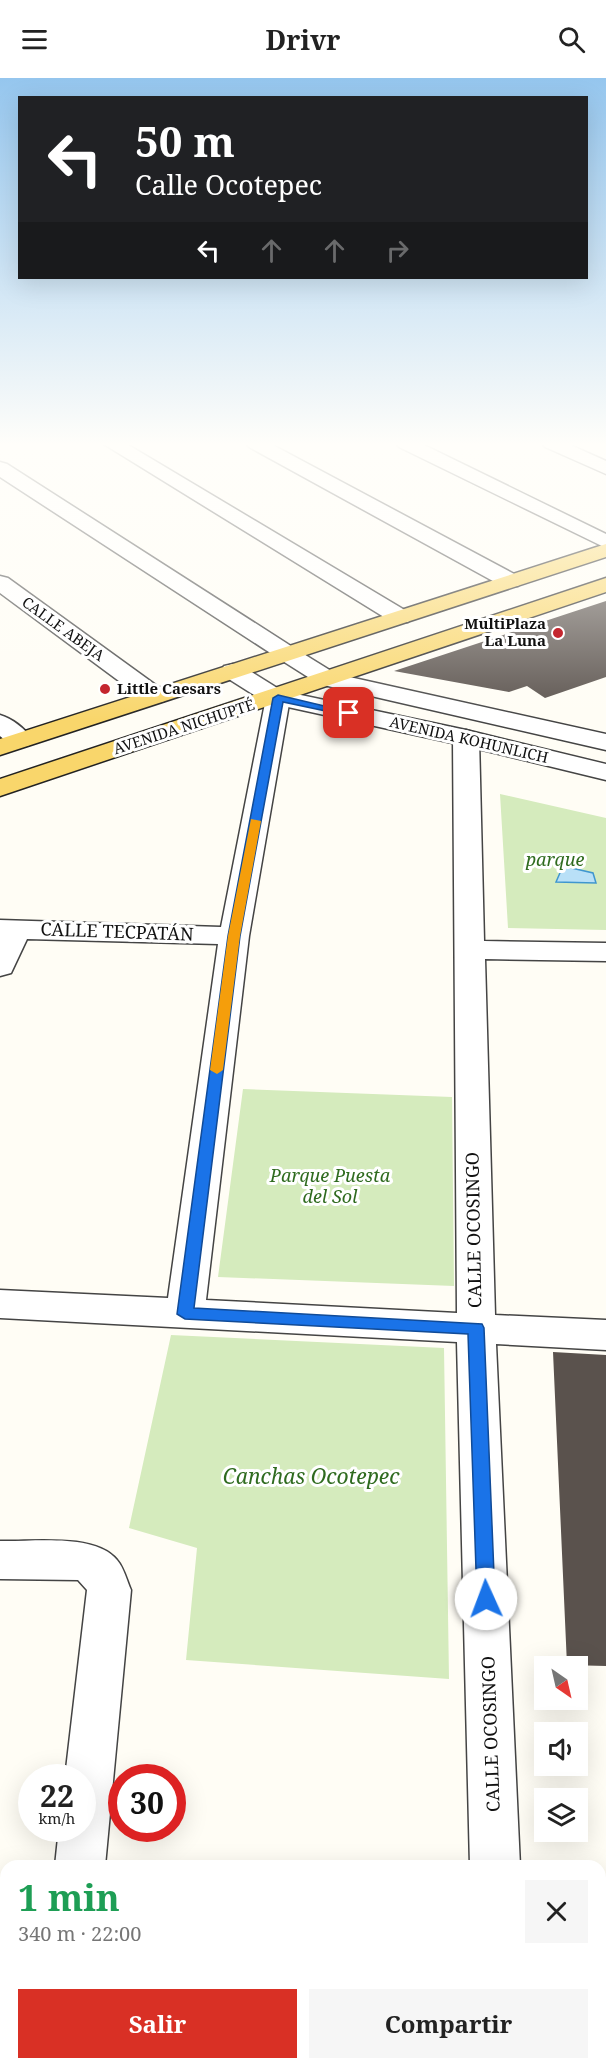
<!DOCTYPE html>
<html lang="es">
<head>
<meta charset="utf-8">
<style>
  body { margin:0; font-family:"Noto Serif",serif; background:#f6f6f6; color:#222; height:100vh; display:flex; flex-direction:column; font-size:22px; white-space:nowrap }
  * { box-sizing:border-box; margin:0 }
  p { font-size:20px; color:#767676 }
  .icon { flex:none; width:33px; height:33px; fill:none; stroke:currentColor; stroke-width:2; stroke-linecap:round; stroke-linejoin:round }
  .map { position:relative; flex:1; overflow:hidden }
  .sheet { position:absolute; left:0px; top:1782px; width:606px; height:210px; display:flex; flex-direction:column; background:#fff; border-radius:18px 18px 0 0; box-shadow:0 6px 24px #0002 }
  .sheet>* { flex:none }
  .top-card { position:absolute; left:18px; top:18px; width:570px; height:183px; border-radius:0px; box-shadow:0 6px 24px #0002; background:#202124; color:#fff; overflow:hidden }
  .needle { width:39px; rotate:146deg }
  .tools { position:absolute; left:534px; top:1578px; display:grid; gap:12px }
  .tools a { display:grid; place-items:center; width:54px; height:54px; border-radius:0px; background:#fff; box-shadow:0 6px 24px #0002; font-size:30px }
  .speed { position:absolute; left:18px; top:1686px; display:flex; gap:12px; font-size:30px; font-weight:700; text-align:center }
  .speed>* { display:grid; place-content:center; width:78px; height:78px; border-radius:50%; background:#fff; box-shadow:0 6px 24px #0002; line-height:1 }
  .speed small { font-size:15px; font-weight:400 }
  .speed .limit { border:9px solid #d22; background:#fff; color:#111 }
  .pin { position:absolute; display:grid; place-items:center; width:51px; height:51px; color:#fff; margin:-26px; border-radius:12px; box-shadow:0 3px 9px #0006 }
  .me { position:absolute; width:66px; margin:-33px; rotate:358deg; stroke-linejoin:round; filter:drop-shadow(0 0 4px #0008) }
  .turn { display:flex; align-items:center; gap:21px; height:126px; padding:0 18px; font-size:27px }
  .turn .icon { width:78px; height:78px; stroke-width:2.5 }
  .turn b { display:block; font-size:42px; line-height:51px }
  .lanes { display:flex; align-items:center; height:57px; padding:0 18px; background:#0003; justify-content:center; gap:30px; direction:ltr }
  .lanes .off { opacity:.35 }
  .round { display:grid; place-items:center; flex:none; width:63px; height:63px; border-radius:0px; background:#f6f6f6 }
  .head { display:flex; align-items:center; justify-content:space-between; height:102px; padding:0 18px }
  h1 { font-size:36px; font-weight:700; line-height:45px; color:#1e9e55 }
  .button { display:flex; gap:12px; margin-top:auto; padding:12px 18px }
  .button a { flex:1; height:69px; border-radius:0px; background:#d93025; color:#fff; font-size:24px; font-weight:700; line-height:69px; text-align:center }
  .button a+a { background:#f6f6f6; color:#222 }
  header { display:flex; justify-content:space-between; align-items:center; height:78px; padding:0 18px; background:#fff; font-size:27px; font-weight:700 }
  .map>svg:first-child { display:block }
</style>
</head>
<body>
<header><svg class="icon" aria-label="menu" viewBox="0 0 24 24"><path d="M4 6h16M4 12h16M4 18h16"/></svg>Drivr<svg class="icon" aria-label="search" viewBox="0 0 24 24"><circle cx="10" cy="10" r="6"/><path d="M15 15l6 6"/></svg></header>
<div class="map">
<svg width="606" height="1992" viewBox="0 0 606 1992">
  <rect width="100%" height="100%" fill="#fffdf5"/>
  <path fill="#d5ebbd" d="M500,716L606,740V852L508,850Z
    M243,1011L452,1019L454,1208L218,1199Z
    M171,1257L444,1270L449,1601L186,1582L197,1470L129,1450Z"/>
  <path fill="#b9e0f7" stroke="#3f96cf" stroke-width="1.5" d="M563,788L593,795L596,805L556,804Z"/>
  <path fill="#5a524d" d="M606,523V599L545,620L527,608L509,614L394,593Z
    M553,1274L606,1277V1588L567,1587Z"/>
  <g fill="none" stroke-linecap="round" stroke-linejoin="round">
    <defs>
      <path id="minor" d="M102,365H125L408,534L411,539L408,544H392Z
        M246,365H269L518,498L521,503L518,508H502L249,369Z
        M396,365H420L606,456V470L399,369Z
        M542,365H566L606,383V396L545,369Z
        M0,384L7,386L294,570L298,575L294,580H278L0,399Z
        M0,498L8,500L164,613L167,618L164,623L155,625L146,623L0,515Z
        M278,613L287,615L290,620L249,858L206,1222L457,1235L453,660L457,655L466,652L475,655L479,660L484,863L606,865V883L485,881L495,1237L606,1242V1272L496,1266L520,1788H470L457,1264L0,1240V1212L168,1220L218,866L27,861L11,895L0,898V842L221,849L266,620L269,615Z
        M0,637C13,641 25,651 33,662L29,667C16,671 10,667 0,658Z
        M0,1463C33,1464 95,1455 117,1482C124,1490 127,1503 131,1512L105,1788H55L59,1750H82V1700H65L87,1512L78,1502L0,1501Z
        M0,1855H6V1907H0Z
        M33,1986H87V1992H31Z
        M475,1986H529L530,1992H474Z"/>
      <path id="tertiary" d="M286,568L294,570L336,596L606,656V672L319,606L278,580L274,575L278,570Z
        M233,586L242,588L282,613L466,652L606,686V702L466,668L265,624L224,598L221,593L224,588Z"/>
      <path id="primary" d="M606,466V479L0,677V661Z
        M606,500V514L0,718V701Z"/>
    </defs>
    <use href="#minor" stroke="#444" stroke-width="3"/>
    <use href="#tertiary" stroke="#444" stroke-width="3"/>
    <use href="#primary" stroke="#222" stroke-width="3"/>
    <use href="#minor" fill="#fff" fill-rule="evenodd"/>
    <use href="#tertiary" fill="#fff" fill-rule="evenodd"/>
    <use href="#primary" fill="#f9d66b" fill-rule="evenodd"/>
  </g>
  <linearGradient id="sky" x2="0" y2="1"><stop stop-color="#95c6ee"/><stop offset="0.57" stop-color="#fffefa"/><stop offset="1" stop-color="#fffefa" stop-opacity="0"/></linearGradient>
  <rect width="606" height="643" fill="url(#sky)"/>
  <path fill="#1a73e8" stroke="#114b97" stroke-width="1.5" d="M278,617L354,635L349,638L283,624L240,858L194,1230L482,1246L484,1250L495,1521L492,1527L486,1529L479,1527L477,1521L468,1256L185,1241L177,1236L228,858L273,620Z"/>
  <path fill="#f59e0b" d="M251,741L261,743L240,858L223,992L217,996L210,992L228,858Z"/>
  <g fill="#c4262e" stroke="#fff" stroke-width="2">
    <circle cx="558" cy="555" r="6"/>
    <circle cx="105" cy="611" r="6"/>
  </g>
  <g text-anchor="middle" stroke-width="6" stroke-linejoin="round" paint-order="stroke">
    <g font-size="15" font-weight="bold" fill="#111" stroke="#fff" text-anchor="end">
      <text x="546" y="551">MultiPlaza<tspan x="546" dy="17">La Luna</tspan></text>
      <text x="117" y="616" text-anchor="start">Little Caesars</text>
    </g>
    <g font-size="15" fill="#111" stroke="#fff">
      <text transform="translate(63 551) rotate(36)" y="5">CALLE ABEJA</text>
      <text transform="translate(184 649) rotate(-18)" y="5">AVENIDA NICHUPTÉ</text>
      <text transform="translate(469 662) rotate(13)" y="5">AVENIDA KOHUNLICH</text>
    </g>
    <g font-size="18" font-style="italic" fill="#2f6b1f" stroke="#fff">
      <text x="555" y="788">parque</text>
      <text x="330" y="1104">Parque Puesta<tspan x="330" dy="21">del Sol</tspan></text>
    </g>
    <g font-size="18" fill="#111" stroke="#fff">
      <text transform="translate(117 854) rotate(2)" y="6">CALLE TECPATÁN</text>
      <text transform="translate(474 1152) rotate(-91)" y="6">CALLE OCOSINGO</text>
      <text transform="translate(491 1656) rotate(-92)" y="6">CALLE OCOSINGO</text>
    </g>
    <g font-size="21" font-style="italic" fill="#2f6b1f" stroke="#fff">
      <text x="311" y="1406">Canchas Ocotepec</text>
    </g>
  </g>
</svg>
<div class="tools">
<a><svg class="needle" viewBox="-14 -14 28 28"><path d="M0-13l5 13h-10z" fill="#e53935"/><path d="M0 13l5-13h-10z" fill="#767676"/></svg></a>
<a><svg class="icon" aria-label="sound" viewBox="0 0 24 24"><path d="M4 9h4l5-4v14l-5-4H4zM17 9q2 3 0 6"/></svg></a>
<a><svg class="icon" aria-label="layers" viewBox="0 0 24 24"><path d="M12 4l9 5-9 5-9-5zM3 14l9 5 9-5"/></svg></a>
</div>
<div class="speed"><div>22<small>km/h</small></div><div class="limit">30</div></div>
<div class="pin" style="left:349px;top:635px;background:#d93025"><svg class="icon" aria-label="arrive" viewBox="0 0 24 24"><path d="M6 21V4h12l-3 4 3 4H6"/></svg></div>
<svg class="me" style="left:486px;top:1521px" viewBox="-20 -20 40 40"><circle r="19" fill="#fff"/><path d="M0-13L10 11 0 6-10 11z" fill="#1a73e8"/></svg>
<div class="top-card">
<div class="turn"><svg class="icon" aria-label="left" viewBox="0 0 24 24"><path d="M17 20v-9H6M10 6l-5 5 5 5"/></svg><div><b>50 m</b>Calle Ocotepec</div></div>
<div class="lanes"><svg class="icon" aria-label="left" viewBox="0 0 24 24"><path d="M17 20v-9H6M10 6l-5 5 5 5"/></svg><svg class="icon off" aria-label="ahead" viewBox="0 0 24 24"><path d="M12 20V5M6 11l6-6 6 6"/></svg><svg class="icon off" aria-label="ahead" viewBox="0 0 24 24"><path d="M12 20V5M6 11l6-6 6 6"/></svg><svg class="icon off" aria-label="right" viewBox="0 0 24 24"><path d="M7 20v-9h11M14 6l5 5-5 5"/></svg></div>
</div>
<section class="sheet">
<div class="head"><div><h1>1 min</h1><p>340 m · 22:00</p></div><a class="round"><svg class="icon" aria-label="close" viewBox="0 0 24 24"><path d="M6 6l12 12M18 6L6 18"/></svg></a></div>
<div class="button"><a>Salir</a><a>Compartir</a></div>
</section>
</div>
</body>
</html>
